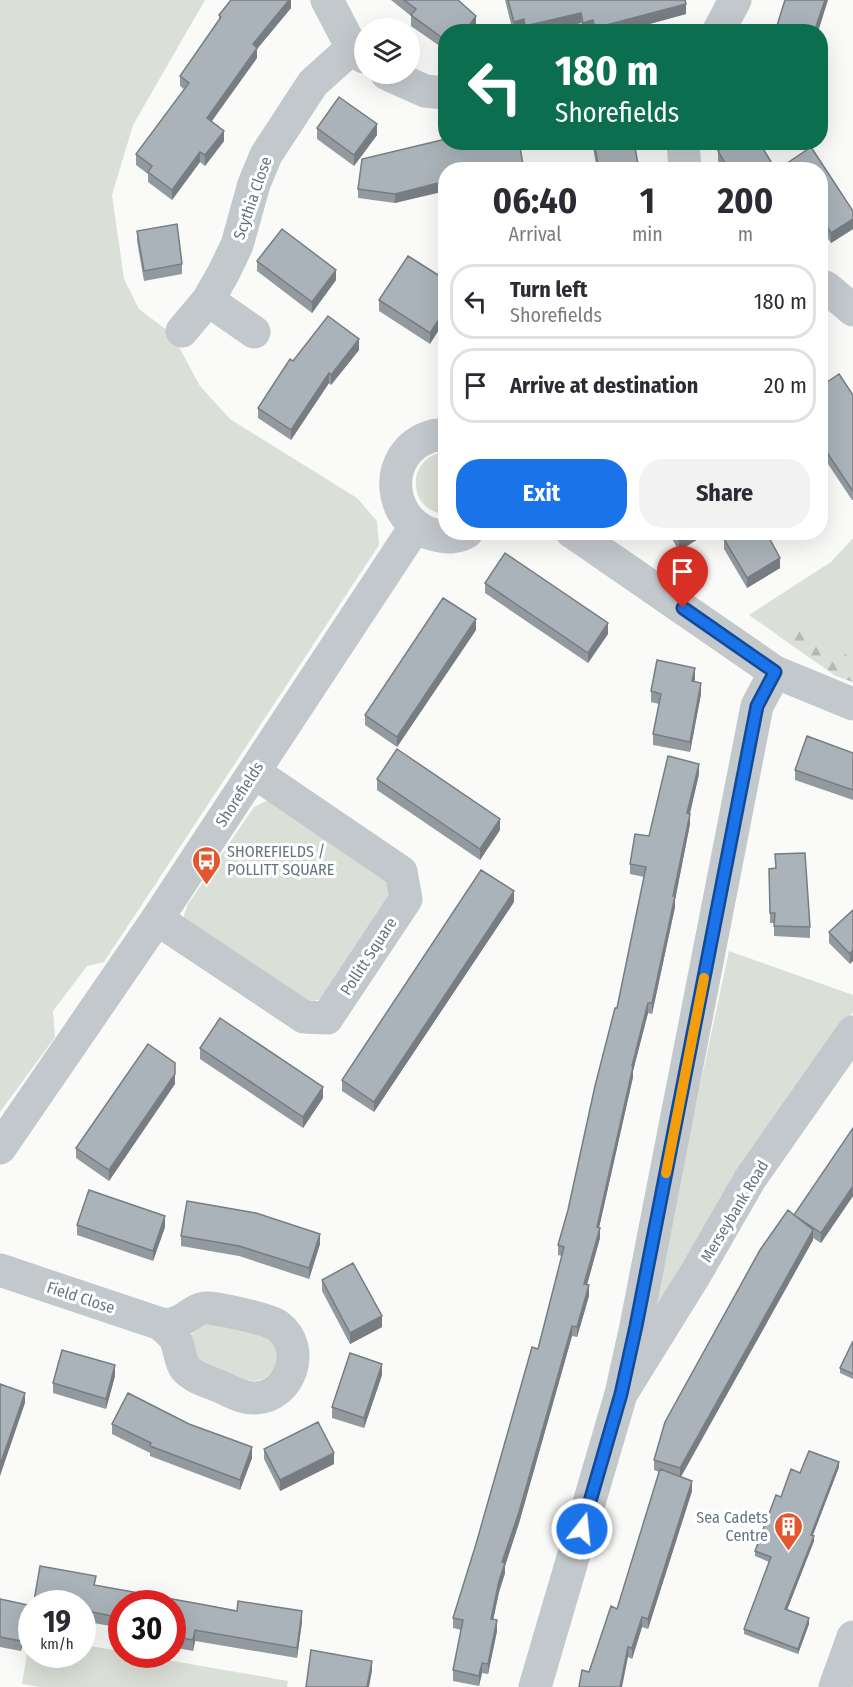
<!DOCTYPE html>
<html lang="en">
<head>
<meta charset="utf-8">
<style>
  body { margin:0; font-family:"Fira Sans Condensed",sans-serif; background:#f2f2f3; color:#2b2b33; height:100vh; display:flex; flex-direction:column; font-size:22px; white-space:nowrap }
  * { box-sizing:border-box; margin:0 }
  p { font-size:20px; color:#7c7c81 }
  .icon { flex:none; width:33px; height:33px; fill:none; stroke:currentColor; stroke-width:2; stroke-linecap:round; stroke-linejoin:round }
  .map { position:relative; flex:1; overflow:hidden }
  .details { position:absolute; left:438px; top:162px; width:390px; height:378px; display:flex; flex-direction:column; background:#fff; border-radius:24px; box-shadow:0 6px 24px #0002 }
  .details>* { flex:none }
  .banner { position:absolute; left:438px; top:24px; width:390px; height:126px; border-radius:24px; box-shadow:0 6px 24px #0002; background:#0b6e4f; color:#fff; overflow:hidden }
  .controls { position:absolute; left:354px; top:18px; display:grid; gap:12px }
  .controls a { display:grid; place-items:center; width:66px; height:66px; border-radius:50%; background:#fff; box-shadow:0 6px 24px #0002; font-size:30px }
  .speed { position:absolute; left:18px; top:1590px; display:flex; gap:12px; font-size:30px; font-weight:700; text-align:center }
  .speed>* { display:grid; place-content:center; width:78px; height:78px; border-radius:50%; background:#fff; box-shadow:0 6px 24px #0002; line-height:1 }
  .speed small { font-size:15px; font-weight:400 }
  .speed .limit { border:9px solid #d22; background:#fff; color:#111 }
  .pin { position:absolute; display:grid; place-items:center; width:51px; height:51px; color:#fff; margin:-62px -26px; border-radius:50% 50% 50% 0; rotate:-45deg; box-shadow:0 0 6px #0007 }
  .pin .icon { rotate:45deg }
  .me { position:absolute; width:66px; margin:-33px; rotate:16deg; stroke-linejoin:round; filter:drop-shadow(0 0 4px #0008) }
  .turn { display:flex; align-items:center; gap:21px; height:126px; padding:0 18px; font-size:27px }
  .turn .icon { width:78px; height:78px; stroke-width:2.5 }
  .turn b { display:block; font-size:42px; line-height:51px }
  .eta { display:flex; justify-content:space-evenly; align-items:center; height:102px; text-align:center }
  .eta b { font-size:36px; font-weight:700; line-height:42px }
  .button { display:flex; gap:12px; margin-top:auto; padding:12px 18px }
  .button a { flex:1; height:69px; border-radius:24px; background:#1a73e8; color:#fff; font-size:24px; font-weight:700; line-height:69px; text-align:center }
  .button a+a { background:#f2f2f3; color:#2b2b33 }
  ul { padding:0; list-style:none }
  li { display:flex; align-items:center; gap:18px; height:75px; margin:0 12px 9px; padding:0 6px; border:3px solid #e1e1e2; border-radius:24px }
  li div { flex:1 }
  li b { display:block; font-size:22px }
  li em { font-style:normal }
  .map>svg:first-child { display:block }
</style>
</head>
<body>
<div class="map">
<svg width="853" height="1687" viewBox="0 0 853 1687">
  <defs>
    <pattern id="forest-firs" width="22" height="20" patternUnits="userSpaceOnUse" patternTransform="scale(1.5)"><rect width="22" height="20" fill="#dadfd7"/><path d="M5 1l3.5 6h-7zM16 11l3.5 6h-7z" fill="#b4b9b4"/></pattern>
  </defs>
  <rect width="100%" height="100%" fill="#fafaf8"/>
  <path fill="#dadfd7" d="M0,0H205L133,125L112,195L124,279L139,309L172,334L200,386L230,419L357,498L377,521L379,545L104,962L87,966L53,1011L55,1037L0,1112Z
    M445,452H446L445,514C406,511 406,456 445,452Z
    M853,538V682L836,676L749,615L831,562Z
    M266,801L273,802L370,866L388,884L389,901L326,996L317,1000L308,1001L184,921V915L188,904L254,807Z
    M729,951L853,995V1012L655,1320L651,1313Z
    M214,1322L270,1336L278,1351L275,1368L270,1374L263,1379L255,1381L247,1380L201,1364L191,1354L189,1337L198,1328Z
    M30,1635L32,1654H82L83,1645L121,1651L122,1654L139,1655L288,1681L287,1687H40L22,1684Z"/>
  <path fill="url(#forest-firs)" d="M804,627L850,657L853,656V682L836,676L777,635Z"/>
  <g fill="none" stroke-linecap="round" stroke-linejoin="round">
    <path stroke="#c3c8cc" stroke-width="33" d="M327,0L352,48L364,57
      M718,32L735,0
      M387,74L425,91L446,93
      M683,142L685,170
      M820,285L827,288L853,310
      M208,300L254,332
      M182,331L208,300L223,274L237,245L254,184L266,155L313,83L352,48
      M446,435C441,435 436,435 432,436C380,451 385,527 440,536C448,538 459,537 467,532
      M572,532L775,672L853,704
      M157,919L304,1017L327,1018L406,899L401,872L254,772
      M0,1148L157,919L415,527
      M0,1270L161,1324C165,1324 171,1325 175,1323C186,1320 196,1307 208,1308C221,1309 269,1319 278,1326C307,1348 291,1396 256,1398C244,1399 232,1392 221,1387C210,1382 193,1378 185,1368C179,1359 180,1346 174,1337C171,1333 165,1328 161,1324
      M621,1394L636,1326L757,706L775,672
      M535,1687L621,1394L696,1273L750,1179L853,1032
      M835,1687L853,1637"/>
  </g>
  <path fill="#929a9f" d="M291,0V8L257,49V58L211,121L224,141L205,166L200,162L172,200L148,182V174L136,165V154L185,90L180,86V76L219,20V15Z
    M391,0H458L476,27L446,32L444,49L411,26V16Z
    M505,0H685L686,14L620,32H583L581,23L546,32H524V30L513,32Z
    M317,128L377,135L354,166L317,139Z
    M446,142V170L395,203L358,198V189Z
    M592,142H634L639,170H597Z
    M723,142H759L776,170H723L718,161V151L725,146Z
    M820,170L853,211V229L831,243L824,233Z
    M137,231L182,264V274L144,281L137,241Z
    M257,261L336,280L312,313L257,271Z
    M446,280L430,344L379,311V300Z
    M359,350L331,385L329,383L291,440L258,418V408L293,361Z
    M820,387L853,395V500H852L820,452Z
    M668,532H709L679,551Z
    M724,539L780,568L747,588L724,549Z
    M485,583L608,634L588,663L485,593Z
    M476,630L397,747L365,725V715Z
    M695,679L694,682L701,694L690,752L653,745V734L659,704L651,702V691Z
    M853,753V800L795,780V770Z
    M699,774L690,814V824L675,900V907L652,1014L648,1013L633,1071V1077L599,1227L600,1238L587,1285L589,1296L577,1337L572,1336L519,1523L505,1566V1573L499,1592L493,1620L497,1631L488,1674L482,1673L479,1686L453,1681V1670L461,1630L453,1628V1618L538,1349L562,1256L558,1255V1245L568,1210L617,1008L644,877L630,874V864L649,836Z
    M377,779L500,830L480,860L377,790Z
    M775,854L810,927V938L774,936V923H770L769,869L776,868Z
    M514,902L374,1112L342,1091V1080Z
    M853,910L850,964L829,943V932Z
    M200,1048L323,1098L303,1128L200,1059Z
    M175,1084L109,1181L76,1158V1148Z
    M853,1128V1196L821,1243L813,1238V1240L681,1477L692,1491L648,1629L642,1627L632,1659L628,1657L589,1672L617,1609L659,1472L654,1470V1460L794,1215Z
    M77,1225L165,1227L153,1261L77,1235Z
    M181,1236L320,1244L309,1279L239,1256L181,1246Z
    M322,1280L382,1327L350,1344L322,1291Z
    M853,1341V1379L840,1373V1368Z
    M382,1375L364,1428L332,1418V1407Z
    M115,1376L106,1409L53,1393V1383Z
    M112,1424L252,1458L240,1490L150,1456V1453L112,1434Z
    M264,1449L334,1464L280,1491L264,1459Z
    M839,1467L813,1535L814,1541L787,1610L809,1624L798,1654L744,1634V1629L769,1562L755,1556V1551L781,1497L800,1473Z
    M96,1585L200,1604L302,1622L297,1658L195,1641L193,1651L172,1647V1604H122V1628L82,1621V1604H34V1601Z
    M0,1599L28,1615L21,1651L0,1647Z"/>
  <path fill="#777d82" d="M289,0H291V8L257,49V58L207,128V118L253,44Z
    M825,0H828L818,32H814Z
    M686,4V14L620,32H595V28Z
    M581,13V23L546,32H525V26Z
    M476,16V27L472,32H464Z
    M524,19V30L514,32V22Z
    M593,20V31L583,32V23Z
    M446,37V47L444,49V39Z
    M377,124V135L354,166V155Z
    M224,131V141L205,166V155Z
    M200,152V162L172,200V190Z
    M446,181V191L395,203V194Z
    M853,219V229L831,243V233Z
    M824,222V233L820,235V225Z
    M336,270V280L312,313V302Z
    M446,309V319L430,344V333Z
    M359,339V350L331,385V375Z
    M329,373V383L291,440V430Z
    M692,532H709L679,551V540Z
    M780,558V568L747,588V578Z
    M476,619V630L397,747V737Z
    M608,623V634L588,663V653Z
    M695,668V679L692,692V681Z
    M701,683V694L690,752V742Z
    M699,764V774L687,824V813Z
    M690,814V824L675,900V907L652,1014V1003Z
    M500,819V830L480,860V849Z
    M514,891V902L374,1112V1102Z
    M853,950V961L850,964V954Z
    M648,1003V1013L633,1071V1077L597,1237V1227L632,1066Z
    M175,1074V1084L109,1181V1170Z
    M323,1087V1098L303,1128V1117Z
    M853,1186V1196L821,1243V1233Z
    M165,1216V1227L153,1261V1251Z
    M600,1228V1238L584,1295V1284Z
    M813,1230V1240L680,1478V1468Z
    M320,1234V1244L309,1279V1268Z
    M589,1285V1296L577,1337V1327Z
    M382,1316V1327L350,1344V1333Z
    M572,1326V1336L519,1523L505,1566V1573L499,1592L491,1630V1619L502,1562Z
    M382,1364V1375L364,1428V1418Z
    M115,1365V1376L106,1409V1399Z
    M25,1393V1403L0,1476V1465Z
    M252,1447V1458L240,1490V1480Z
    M334,1453V1464L280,1491V1480Z
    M839,1462V1467L811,1540V1535Z
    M692,1481V1491L648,1629V1619Z
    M814,1536V1541L785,1615V1609Z
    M28,1605V1615L21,1651V1641Z
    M302,1611V1622L297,1658V1648Z
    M642,1617V1627L632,1659V1648Z
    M809,1618V1624L798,1654V1649Z
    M497,1620V1631L488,1674V1664Z
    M195,1630V1641L193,1651V1640Z
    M628,1647V1657L622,1687H620Z
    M372,1661V1671L369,1687H367Z
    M482,1663V1673L479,1686V1676Z"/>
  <path fill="#aab3b9" stroke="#777d82" stroke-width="1.5" d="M231,0H289L253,44L257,48L207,118L224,131L205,155L200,152L172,190L148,172L152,166L136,154L189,83L180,76L221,17L219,15Z
    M404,0H458L476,16L464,32H446V37L444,39L411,15L416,9Z
    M508,0H685L686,4L595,28L593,20L583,23L581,13L525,26L524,19L514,22Z
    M785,0H825L814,32H775Z
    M339,97L377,124L354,155L317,128Z
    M446,139V142L452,143L519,142L524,170H446V181L395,194L358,189L362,159Z
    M594,142H634L639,170H606L605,164L598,165Z
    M729,142H759L776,170H729L718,151L730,143Z
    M811,147L853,211V219L831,233L824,222L820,225V170H777Z
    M177,224L182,264L144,271L137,231Z
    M282,229L336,270L312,302L257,261Z
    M408,256L446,280V309L430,333L379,300Z
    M328,316L359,339L331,375L329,373L291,430L258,408L290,359L293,361Z
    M839,374L853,395V489L852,490L820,442V387Z
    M674,532H692L679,540Z
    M734,532H766L780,558L747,578L724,539Z
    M505,553L608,623L588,653L485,583Z
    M443,598L476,619L397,737L365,715Z
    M657,660L695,668L692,681L701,683L690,742L653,734L661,694L651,691Z
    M807,736L853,753V790L795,770Z
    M397,749L500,819L480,849L377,779Z
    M668,756L699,764L687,813L690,814L673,896H675L652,1003H648L632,1066L633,1067L597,1227L600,1228L584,1284L589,1285L577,1327L572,1326L519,1512L502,1562L505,1563L499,1581L491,1619L497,1620L488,1664L482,1663L479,1676L453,1670L463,1620L453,1618L476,1544L532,1347L538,1349L564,1247L558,1245L568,1210L595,1086L615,1008H617L646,867L630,864L635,834L649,836Z
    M805,853L810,927L774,926L775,913H770L769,869L776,868L775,854Z
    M481,870L514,891L374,1102L342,1080Z
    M853,910V950L850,954L829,932Z
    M220,1018L323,1087L303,1117L200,1048Z
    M148,1044L175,1063V1074L109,1170L76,1148Z
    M853,1128V1186L821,1233L794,1215Z
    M89,1190L165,1216L153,1251L77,1225Z
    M187,1201L256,1213L320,1234L309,1268L239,1246L181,1236Z
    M788,1210L813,1230L680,1468L654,1460L665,1422L760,1250Z
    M353,1263L382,1316L350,1333L322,1280Z
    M853,1341V1374L840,1368Z
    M62,1350L115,1365L106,1399L53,1383Z
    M350,1353L382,1364L364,1418L332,1407Z
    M0,1384L25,1393L0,1465Z
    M128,1393L189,1424L252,1447L240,1480L150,1446L151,1443L112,1424Z
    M318,1422L334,1453L280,1480L264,1449Z
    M809,1451L839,1462L811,1535L814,1536L785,1609L809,1618L798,1649L744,1629L771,1557L755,1551L776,1495L781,1497L791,1469L800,1473Z
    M660,1469L692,1481L648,1619L642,1617L632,1648L628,1647L620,1687H579L582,1670L589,1672L611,1606L617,1609Z
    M40,1566L96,1576L94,1585L200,1604L237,1611L238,1601L302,1611L297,1648L195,1630L193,1640L172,1636V1604H122V1618L82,1610V1604H47L34,1601Z
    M0,1599L28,1605L21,1641L0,1637Z
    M311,1650L372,1661L367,1687H306Z"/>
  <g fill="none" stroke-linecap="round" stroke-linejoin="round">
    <defs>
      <path id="route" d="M582,1529L621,1394L636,1326L757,706L775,672L683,608"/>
    </defs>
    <use href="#route" stroke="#114b97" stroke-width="15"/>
    <use href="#route" stroke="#1a73e8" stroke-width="10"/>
    <path stroke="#f59e0b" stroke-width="10" d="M666,1173L704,978"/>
  </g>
  <defs>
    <symbol id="bus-pin" viewBox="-11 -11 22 30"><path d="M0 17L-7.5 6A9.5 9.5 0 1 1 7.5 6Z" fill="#e4572e" stroke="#fff"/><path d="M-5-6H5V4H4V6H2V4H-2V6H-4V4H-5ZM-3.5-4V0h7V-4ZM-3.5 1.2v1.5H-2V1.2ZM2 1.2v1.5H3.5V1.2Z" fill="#fff"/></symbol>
    <symbol id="building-pin" viewBox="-11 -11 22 30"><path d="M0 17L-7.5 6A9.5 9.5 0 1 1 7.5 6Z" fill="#e4572e" stroke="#fff"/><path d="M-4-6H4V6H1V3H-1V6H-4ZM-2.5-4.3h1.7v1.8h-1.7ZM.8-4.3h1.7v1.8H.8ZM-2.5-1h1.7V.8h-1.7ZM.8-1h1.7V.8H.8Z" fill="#fff"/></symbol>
  </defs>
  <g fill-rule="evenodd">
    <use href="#bus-pin" x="190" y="844" width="33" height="45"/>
    <use href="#building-pin" x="772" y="1510" width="33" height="45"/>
  </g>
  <g text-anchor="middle" stroke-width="6" stroke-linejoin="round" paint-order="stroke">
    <g font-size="16" fill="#657683" stroke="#fff">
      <text transform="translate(252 198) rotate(-71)" y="6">Scythia Close</text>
      <text transform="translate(239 794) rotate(-57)" y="6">Shorefields</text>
      <text transform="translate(368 956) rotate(-57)" y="6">Pollitt Square</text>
      <text transform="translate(734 1211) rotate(-59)" y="6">Merseybank Road</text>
      <text transform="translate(81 1297) rotate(18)" y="6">Field Close</text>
    </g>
    <g font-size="16" fill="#657683" stroke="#fff" text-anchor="start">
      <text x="227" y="857">SHOREFIELDS /<tspan x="227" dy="18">POLLITT SQUARE</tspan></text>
      <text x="768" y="1523" text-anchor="end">Sea Cadets<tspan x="768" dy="18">Centre</tspan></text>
    </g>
  </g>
</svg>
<div class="controls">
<a><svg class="icon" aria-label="layers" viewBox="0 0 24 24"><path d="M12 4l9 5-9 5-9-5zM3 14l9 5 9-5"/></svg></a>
</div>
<div class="speed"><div>19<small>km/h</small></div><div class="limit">30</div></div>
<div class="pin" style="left:683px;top:608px;background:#d93025"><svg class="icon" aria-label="arrive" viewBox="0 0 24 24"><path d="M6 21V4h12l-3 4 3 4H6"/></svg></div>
<svg class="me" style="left:582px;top:1529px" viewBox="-20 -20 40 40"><circle r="17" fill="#1a73e8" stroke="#fff" stroke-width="3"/><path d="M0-11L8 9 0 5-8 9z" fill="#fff"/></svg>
<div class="banner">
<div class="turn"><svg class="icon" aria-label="left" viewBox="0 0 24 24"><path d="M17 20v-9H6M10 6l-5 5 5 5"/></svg><div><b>180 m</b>Shorefields</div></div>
</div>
<section class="details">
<div class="eta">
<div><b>06:40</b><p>Arrival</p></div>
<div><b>1</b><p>min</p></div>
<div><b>200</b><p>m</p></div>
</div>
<ul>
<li><svg class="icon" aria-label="left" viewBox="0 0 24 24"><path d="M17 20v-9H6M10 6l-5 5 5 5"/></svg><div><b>Turn left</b><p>Shorefields</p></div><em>180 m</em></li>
<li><svg class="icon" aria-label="arrive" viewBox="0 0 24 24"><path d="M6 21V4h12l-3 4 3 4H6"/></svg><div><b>Arrive at destination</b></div><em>20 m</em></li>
</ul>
<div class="button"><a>Exit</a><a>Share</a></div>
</section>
</div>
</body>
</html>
